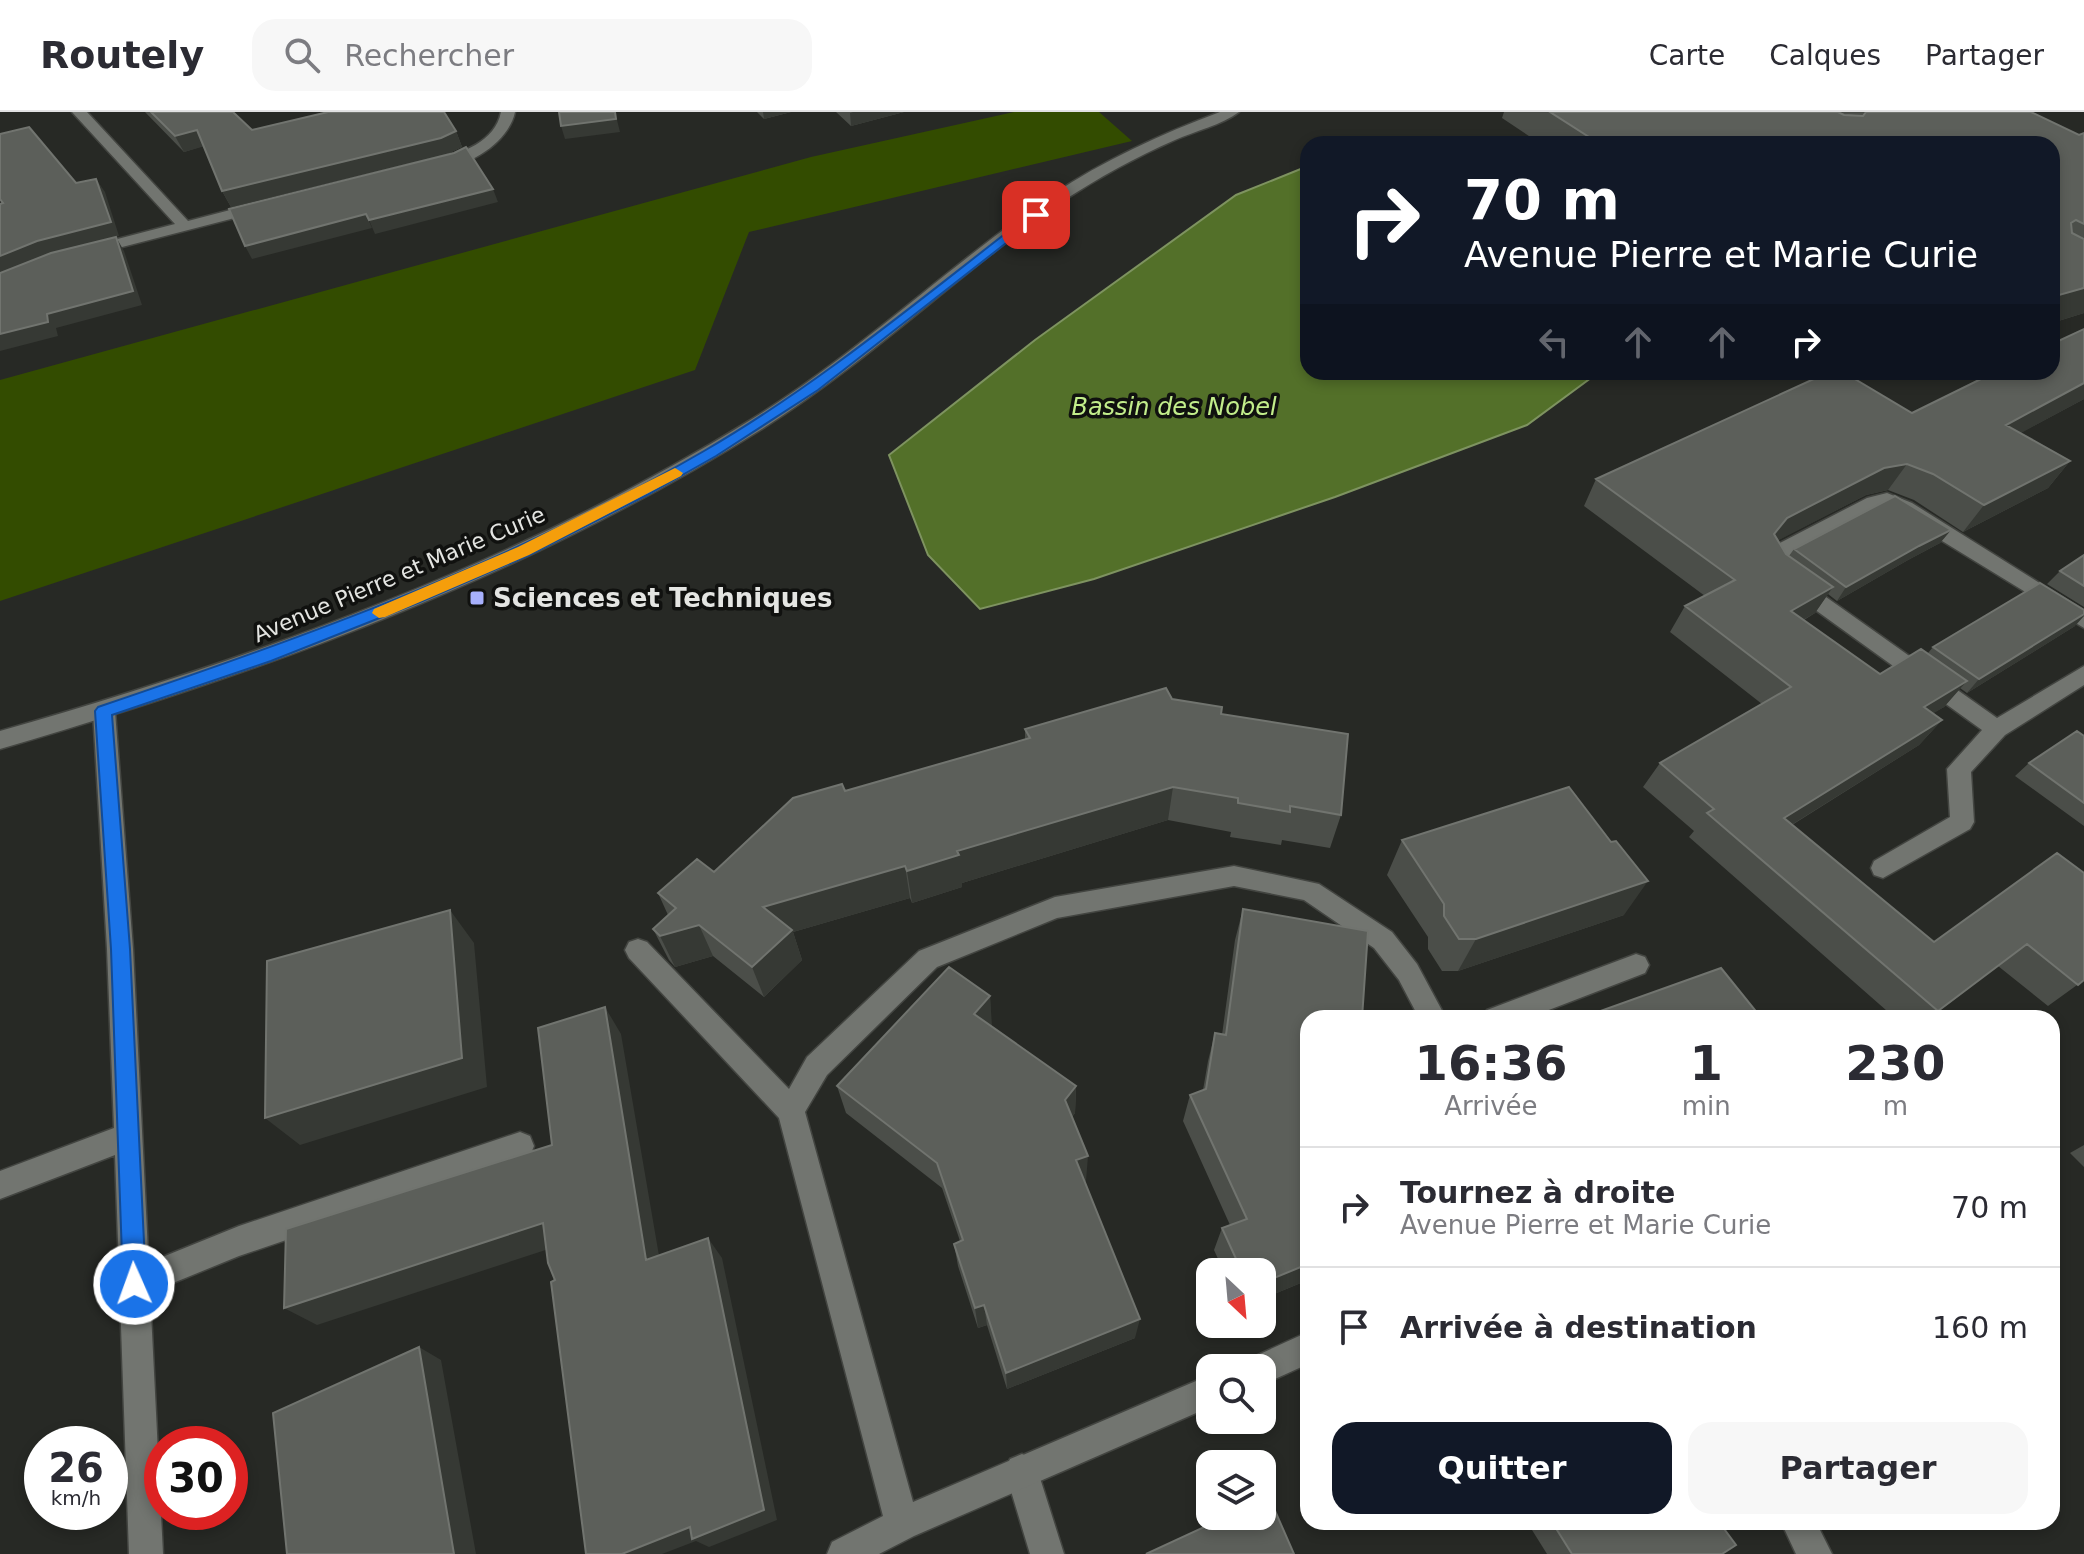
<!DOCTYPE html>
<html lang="fr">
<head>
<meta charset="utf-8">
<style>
  body { margin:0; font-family:"DejaVu Sans",sans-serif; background:#f7f7f7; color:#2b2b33; height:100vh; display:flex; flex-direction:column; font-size:30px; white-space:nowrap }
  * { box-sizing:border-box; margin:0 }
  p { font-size:26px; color:#7c7c81 }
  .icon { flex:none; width:44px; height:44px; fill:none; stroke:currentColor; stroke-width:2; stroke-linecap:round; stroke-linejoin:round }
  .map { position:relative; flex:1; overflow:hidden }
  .drawer { position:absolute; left:1300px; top:898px; width:760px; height:520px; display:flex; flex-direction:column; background:#fff; border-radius:24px; box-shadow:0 4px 12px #0003 }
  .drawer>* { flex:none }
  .hud { position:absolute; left:1300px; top:24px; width:760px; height:244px; border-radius:24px; box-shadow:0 4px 12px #0003; background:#111827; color:#fff; overflow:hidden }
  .needle { width:52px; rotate:154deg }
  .buttons { position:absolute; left:1196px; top:1146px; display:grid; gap:16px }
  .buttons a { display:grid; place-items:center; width:80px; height:80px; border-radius:16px; background:#fff; box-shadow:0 4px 12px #0003; font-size:40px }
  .speed { position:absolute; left:24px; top:1314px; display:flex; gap:16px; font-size:40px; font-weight:700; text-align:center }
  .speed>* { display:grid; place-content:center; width:104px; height:104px; border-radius:50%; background:#fff; box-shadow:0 4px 12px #0003; line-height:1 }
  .speed small { font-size:20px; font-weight:400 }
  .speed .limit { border:12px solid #d22; background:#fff; color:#111 }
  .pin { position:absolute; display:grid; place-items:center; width:68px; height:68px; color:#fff; margin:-34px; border-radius:16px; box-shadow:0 4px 12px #0006 }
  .me { position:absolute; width:88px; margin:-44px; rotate:358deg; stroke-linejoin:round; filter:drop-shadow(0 0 6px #0008) }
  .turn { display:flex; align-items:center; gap:28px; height:168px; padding:0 32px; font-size:36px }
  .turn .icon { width:104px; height:104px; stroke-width:2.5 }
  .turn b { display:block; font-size:56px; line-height:68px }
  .lanes { display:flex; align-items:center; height:76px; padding:0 32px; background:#0003; justify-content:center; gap:40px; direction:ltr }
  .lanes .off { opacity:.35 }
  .eta { display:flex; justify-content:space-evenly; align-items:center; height:136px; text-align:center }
  .eta b { font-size:48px; font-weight:700; line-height:56px }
  .action { display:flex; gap:16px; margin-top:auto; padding:16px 32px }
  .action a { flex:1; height:92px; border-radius:24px; background:#111827; color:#fff; font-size:32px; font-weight:700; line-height:92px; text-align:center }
  .action a+a { background:#f7f7f7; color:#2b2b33 }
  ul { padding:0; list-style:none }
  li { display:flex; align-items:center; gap:24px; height:120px; padding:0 32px; border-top:2px solid #e1e1e2 }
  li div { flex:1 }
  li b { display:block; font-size:30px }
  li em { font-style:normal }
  header { display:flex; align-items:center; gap:48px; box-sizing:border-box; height:112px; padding:0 40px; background:#fff; border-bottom:2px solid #e1e1e2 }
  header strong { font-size:38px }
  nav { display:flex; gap:44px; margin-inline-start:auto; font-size:28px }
  .search { width:560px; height:72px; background:#f7f7f7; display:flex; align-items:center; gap:20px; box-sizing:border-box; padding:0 28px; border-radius:24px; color:#7c7c81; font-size:30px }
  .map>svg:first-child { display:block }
</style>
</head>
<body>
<header>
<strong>Routely</strong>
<div class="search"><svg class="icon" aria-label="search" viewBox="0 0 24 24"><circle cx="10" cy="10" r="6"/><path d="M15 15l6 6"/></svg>Rechercher</div>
<nav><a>Carte</a><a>Calques</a><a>Partager</a></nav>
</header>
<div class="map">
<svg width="2084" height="1442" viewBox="0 0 2084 1442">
  <rect width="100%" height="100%" fill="#272925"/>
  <path fill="#334c00" d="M1014,0H1099L1132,29L749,120L695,258L0,489V268L811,45Z"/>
  <path fill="#537029" stroke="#7e9360" stroke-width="2" d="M1308,54V260H1599L1527,313L1335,385L1094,467L980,497L928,443L889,343L1035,228L1236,83Z"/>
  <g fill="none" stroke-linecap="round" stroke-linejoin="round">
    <defs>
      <path id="lane" d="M1636,842L1645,845L1649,853L1645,861L1528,906H1483L1487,898Z
        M520,1020L530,1024L534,1034L530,1044L520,1048L239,1144L134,1187L123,1183L119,1172L123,1161L239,1114Z
        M1022,1342L1034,1347L1064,1442H1030L1005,1359L1010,1347Z"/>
      <path id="street" d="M72,0H87L188,109L261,90L269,95L266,98L95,142H83V136L175,112Z
        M501,0H515C509,30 466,59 435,54V48C462,41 495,30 501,0Z
        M1887,381L1912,391L2084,499V516L1885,394L1786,445L1782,450L1785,456L1997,606L2084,554V573L2005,623L1971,660L1974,710L1970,717L1883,766L1874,763L1871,756L1874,749L1950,705L1947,657L1982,618L1771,466L1761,449L1772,435L1867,386Z
        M104,591L112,593L115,599L133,837L163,1442H129L115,1043L0,1087V1059L114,1016L107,837L93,599L96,593Z
        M1234,754L1319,772L1392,820L1417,852L1446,906H1419L1399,868L1374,836L1304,788L1234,774L1057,806L937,855L827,963L805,1000L913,1390L1210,1263V1295L914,1424L879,1442H827L832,1430L883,1404L779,1006L629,846L625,838L629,830L638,827L647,830L789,977L807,945L919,839L1055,785Z
        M1308,1220V1252L1262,1273V1256H1247L1251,1246Z
        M1781,1410H1816L1832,1442H1796Z"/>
      <path id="secondary" d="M1220,0H1239C1222,13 1195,19 1175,28C1136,45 1098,66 1063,89C960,160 871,248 765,315C528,464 268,559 0,637V619C263,544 519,451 752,307C859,241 949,153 1052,83C1104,48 1161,22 1220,0Z"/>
    </defs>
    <use href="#lane" stroke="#434541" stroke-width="3"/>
    <use href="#street" stroke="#434541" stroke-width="3"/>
    <use href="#secondary" stroke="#434541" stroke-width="3"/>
    <use href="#lane" fill="#727570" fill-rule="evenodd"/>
    <use href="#street" fill="#727570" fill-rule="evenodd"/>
    <use href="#secondary" fill="#727570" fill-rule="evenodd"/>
  </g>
  <path fill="#4b4e49" d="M145,0H233L252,18L456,19L462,35L447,42L231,95L222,79L203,34L184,40Z
    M757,0H791L764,7Z
    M836,0H904L851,14Z
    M1504,0H2031L2079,23L2084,21V201L2052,211V32H1541L1502,6Z
    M2084,217V287L2020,321L2070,349L2048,376L1963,420L1914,388L1888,378L1866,383L1778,428L1786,442L1789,444L1794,437L1951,418L1940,431L1908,448L1837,489L1828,482L1815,501L1804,508L1880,562L1928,541L1933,535L2075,514L1967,581L1960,576L1944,595L1933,601L1942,608L1919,633L1792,713L1934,830L2057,741L2084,868L2048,894L1998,854L1930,906H1895L1689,725L1694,719L1643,675L1660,651L1762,592L1670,520L1685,494L1705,484L1584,394L1596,367L1912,301Z
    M2084,443V495L2047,472L2060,459Z
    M1172,587L1221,602L1341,703L1330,736L1282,728L1281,733L1230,725L1231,720L1168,708L962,771V775L912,791L910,786L793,820L802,848L764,885L713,844L675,855L669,848L653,817L668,803L658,781L714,760L845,679L1025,627V617Z
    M2084,624V714L2015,664L2029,651Z
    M1402,728L1624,803L1458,859H1442L1428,837V825L1387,763Z
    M1243,797L1308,906V1168L1262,1187V1160H1224L1214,1138L1222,1116L1230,1113L1183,1009L1190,983L1203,978L1208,949L1215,921L1222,923L1235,828Z
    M990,884L991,914L1076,974L1075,1001L1072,1005L1086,1069H1085L1135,1226L1007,1277L987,1213L978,1216L958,1154L954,1132L960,1129L942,1076L846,1001L837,974Z
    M2084,1033V1055L2070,1041Z
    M1527,1410H1719L1722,1442H1547Z"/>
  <path fill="#363934" d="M615,0L620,20L565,27L561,14Z
    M763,0H791L764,7Z
    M853,0H904L851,14L850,1Z
    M197,18L205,34L184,40L175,24Z
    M456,19L462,35L447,42L231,95L222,79Z
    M96,67L105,80L119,124L46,143L0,161V144Z
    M493,77L498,90L375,122L369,108Z
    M366,102L372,116L252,147L245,134Z
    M116,125L124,139L142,193L56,216L58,224L0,239V222L47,202Z
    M2084,176V201L2052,211V185Z
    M2084,271V287L1986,340L2006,313Z
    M2070,349L2048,376L1963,420L1984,393Z
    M1907,352L1888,378L1866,383L1771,432L1774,422L1787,406L1884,356Z
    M1951,418L1940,431L1908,448L1837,489L1846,475L1919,434Z
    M1833,475L1815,501L1773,525L1791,499Z
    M2084,502V504L2075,514L1967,581L1979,567Z
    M1967,569L1944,595L1902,620L1924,595Z
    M1942,608L1919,633L1764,730L1784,706Z
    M1173,675L1168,708L962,771V775L912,791L907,759L957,739Z
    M905,754L910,786L793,820L802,848L764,885L752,855L763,795Z
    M1648,769L1624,803L1458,859L1476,827Z
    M450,798L474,831L487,975L300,1033L265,1006Z
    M699,813L713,844L675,855L660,824Z
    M990,884L992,914L976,931L974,902Z
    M605,895L621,922L663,1167L646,1148Z
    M1076,974L1075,1001L1064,1015L1065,988Z
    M1088,1044L1086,1069L1075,1073L1076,1048Z
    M543,1111L564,1132L317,1213L284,1196Z
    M708,1126L722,1146L777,1408L709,1435L696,1429L662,1442H622L690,1415Z
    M1308,1152V1168L1262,1187V1171Z
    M984,1193L987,1213L978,1216L975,1196Z
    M1140,1207L1135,1226L1007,1277L1006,1261Z
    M419,1235L441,1248L476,1442H454Z"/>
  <path fill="#5c5f5a" stroke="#71746f" stroke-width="2" d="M151,0H233L252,18L328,0H444L456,19L441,26L222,79L197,18L175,24Z
    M559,0H615L616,7L561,14Z
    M1550,0H1838L1844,3L1863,4L1866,0H2031L2079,23L2084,21V112L2076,108L2071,111L2072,121L2084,127V176L2052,185V32H1600Z
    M29,15L76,71L96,67L111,110L37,129L0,144V92L3,91L0,87V22Z
    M466,35L493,77L369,108L366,102L245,134L229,97L454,41Z
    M116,125L133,179L47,202L48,210L0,222V161L51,141Z
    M2084,217V271L2006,313L2070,349L1984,393L1933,362L1907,352L1884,356L1787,406L1774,422L1786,442L1833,475L1791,499L1880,562L1921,537L1967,569L1924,595L1942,608L1784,706L1934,830L2057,741L2084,761V868L2078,873L2027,832L1938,899L1707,701L1714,697L1660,651L1791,575L1685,494L1735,468L1596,367L1829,260H1843L1912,301L1995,260H2052V232Z
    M1895,384L1951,418L1919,434L1846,475L1794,437Z
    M2084,443V474L2060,459Z
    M2040,471L2084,498V502L1979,567L1933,535Z
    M1166,576L1172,587L1222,595L1221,602L1348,622L1341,703L1290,694V700L1238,691V686L1173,675L957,739L959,743L907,759L905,754L763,795L792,818L752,855L699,813L660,824L653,817L676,796L658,781L697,747L714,760L793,686L842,672L845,679L1030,626L1025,617Z
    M2077,619L2084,624V691L2029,651Z
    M1569,675L1611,730L1616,729L1648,769L1476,827H1459L1444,804V792L1402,728Z
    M1243,797L1368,819L1362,906H1308V1152L1262,1171V1160H1242L1222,1116L1247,1107L1190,983L1206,977L1215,921L1226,923Z
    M450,798L462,946L265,1006L267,849Z
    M949,855L990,884L974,902L1076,974L1065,988L1088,1044L1076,1048L1140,1207L1006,1261L984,1193L975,1196L954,1132L963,1128L937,1051L837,974Z
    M1721,856L1759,903L1751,906H1581Z
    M605,895L646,1148L708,1126L764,1398L692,1427L690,1415L622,1442H586L551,1170L555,1168L548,1151L543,1111L284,1196L286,1117L552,1033L538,916Z
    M419,1235L454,1442H287L273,1301Z
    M1269,1385L1294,1442H1146L1228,1404H1262V1388Z
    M1552,1410H1719L1736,1433L1722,1442H1572Z"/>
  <path fill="#1a73e8" stroke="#114b97" stroke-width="2" d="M1032,101L1042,103L818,278L716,344L647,383L529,443L420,490L271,549L112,603L130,837L146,1172L143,1180L134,1184L126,1180L123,1172L111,837L95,599L98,595C306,525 513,450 704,339C821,271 925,183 1032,101Z"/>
  <path fill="#f59e0b" d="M675,356L683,361L681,364L529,443L385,505L379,506L372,501L374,497L518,435Z"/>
  <rect fill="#a7b0fc" stroke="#10110f" stroke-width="3" x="469" y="478" width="16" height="16" rx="4"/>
  <g text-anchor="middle" stroke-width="7" stroke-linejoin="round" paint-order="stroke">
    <g font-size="22" fill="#e4e5e2" stroke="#10110f">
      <text transform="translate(399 462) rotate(-23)" y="8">Avenue Pierre et Marie Curie</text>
    </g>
    <g font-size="24" font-style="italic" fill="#c2ed8b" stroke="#10110f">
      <text x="1174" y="303">Bassin des Nobel</text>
    </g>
    <g font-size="26" font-weight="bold" fill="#e4e5e2" stroke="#10110f" text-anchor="start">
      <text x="493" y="495">Sciences et Techniques</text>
    </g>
  </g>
</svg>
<div class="buttons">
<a><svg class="needle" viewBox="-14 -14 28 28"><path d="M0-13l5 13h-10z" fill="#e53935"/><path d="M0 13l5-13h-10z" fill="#7c7c81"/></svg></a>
<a><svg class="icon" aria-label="search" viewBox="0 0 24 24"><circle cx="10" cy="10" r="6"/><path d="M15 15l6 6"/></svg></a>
<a><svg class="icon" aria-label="layers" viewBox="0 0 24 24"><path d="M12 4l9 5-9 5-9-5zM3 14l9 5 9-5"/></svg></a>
</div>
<div class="speed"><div>26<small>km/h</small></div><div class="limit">30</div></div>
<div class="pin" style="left:1036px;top:103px;background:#d93025"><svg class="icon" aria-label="arrive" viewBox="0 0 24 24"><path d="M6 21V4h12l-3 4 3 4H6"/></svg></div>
<svg class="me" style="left:134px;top:1172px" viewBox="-20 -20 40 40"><circle r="17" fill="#1a73e8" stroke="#fff" stroke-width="3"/><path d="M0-11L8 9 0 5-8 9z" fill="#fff"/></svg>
<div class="hud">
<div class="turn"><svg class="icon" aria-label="right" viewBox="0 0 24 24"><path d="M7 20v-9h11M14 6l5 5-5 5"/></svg><div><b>70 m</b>Avenue Pierre et Marie Curie</div></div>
<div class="lanes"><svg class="icon off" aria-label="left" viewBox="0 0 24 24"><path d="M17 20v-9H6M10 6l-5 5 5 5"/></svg><svg class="icon off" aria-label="ahead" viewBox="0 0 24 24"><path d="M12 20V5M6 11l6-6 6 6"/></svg><svg class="icon off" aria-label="ahead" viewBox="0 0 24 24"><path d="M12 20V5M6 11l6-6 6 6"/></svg><svg class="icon" aria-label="right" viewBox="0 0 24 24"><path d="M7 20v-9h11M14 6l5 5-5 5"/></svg></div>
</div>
<section class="drawer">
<div class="eta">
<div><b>16:36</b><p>Arrivée</p></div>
<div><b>1</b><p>min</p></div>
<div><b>230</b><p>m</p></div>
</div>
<ul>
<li><svg class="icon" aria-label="right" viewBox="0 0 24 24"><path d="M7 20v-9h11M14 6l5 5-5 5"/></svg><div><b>Tournez à droite</b><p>Avenue Pierre et Marie Curie</p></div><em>70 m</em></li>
<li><svg class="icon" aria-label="arrive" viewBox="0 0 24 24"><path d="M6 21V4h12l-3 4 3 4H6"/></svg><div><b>Arrivée à destination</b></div><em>160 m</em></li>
</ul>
<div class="action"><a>Quitter</a><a>Partager</a></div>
</section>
</div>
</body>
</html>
